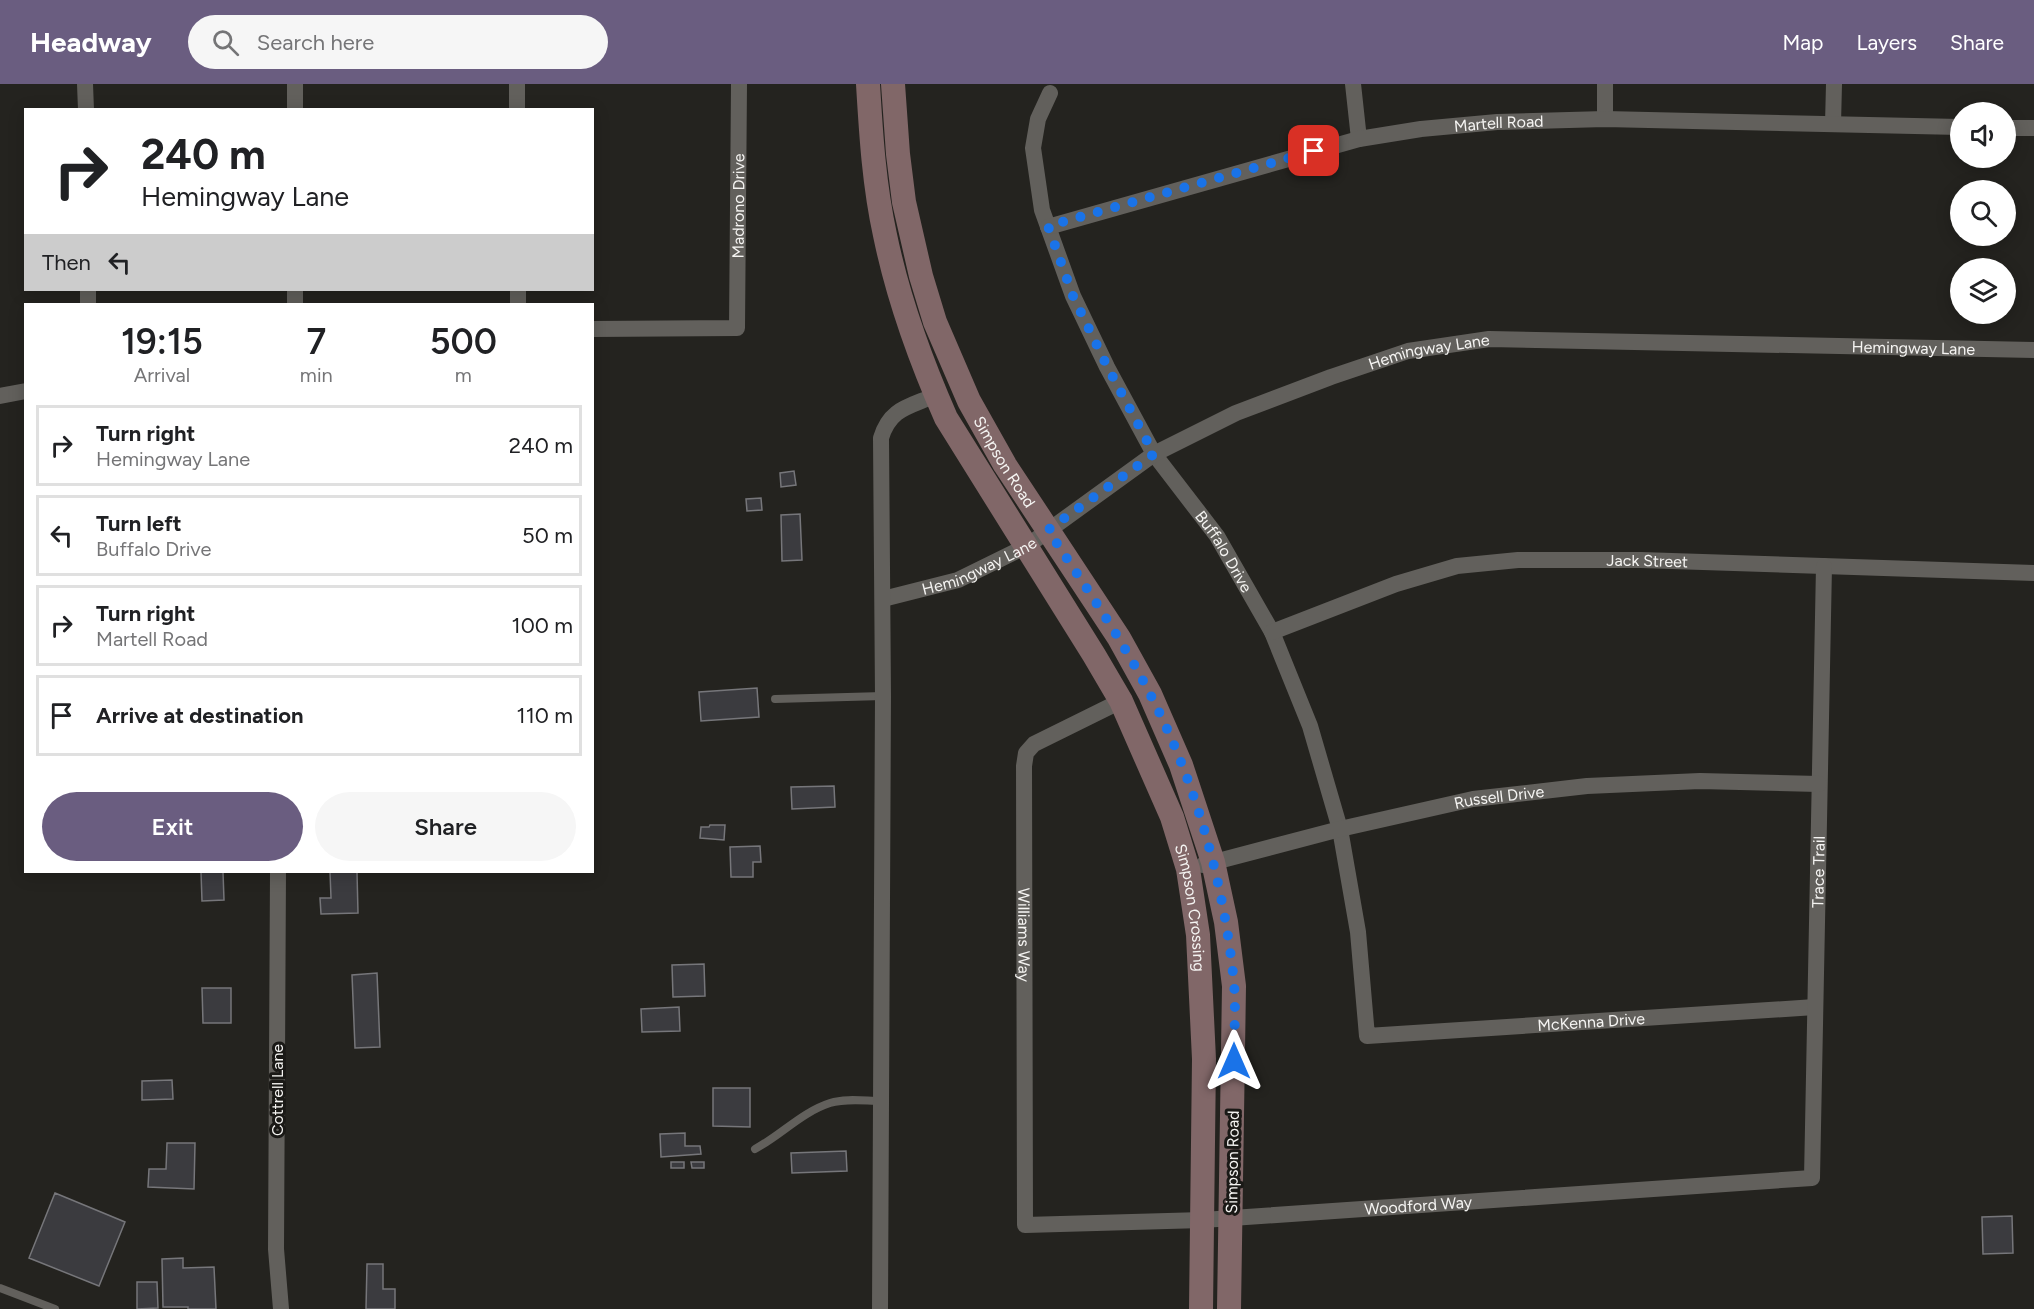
<!DOCTYPE html>
<html lang="en">
<head>
<meta charset="utf-8">
<style>
  body { margin:0; font-family:Figtree,sans-serif; background:#f6f6f6; color:#202124; height:100vh; display:flex; flex-direction:column; font-size:22px; white-space:nowrap }
  * { box-sizing:border-box; margin:0 }
  p { font-size:20px; color:#757577 }
  .icon { flex:none; width:33px; height:33px; fill:none; stroke:currentColor; stroke-width:2; stroke-linecap:round; stroke-linejoin:round }
  .map { position:relative; flex:1; overflow:hidden }
  .sheet { position:absolute; left:24px; top:219px; width:570px; height:570px; display:flex; flex-direction:column; background:#fff; border-radius:0px; box-shadow:0 3px 15px #0003 }
  .sheet>* { flex:none }
  .banner { position:absolute; left:24px; top:24px; width:570px; height:183px; border-radius:0px; box-shadow:0 3px 15px #0003; background:#fff; color:#202124; overflow:hidden }
  .tools { position:absolute; left:1950px; top:18px; display:grid; gap:12px }
  .tools a { display:grid; place-items:center; width:66px; height:66px; border-radius:50%; background:#fff; box-shadow:0 3px 15px #0003; font-size:30px }
  .pin { position:absolute; display:grid; place-items:center; width:51px; height:51px; color:#fff; margin:-26px; border-radius:12px; box-shadow:0 3px 9px #0006 }
  .me { position:absolute; width:66px; margin:-33px; rotate:0deg; stroke-linejoin:round; filter:drop-shadow(0 0 4px #0008) }
  .turn { display:flex; align-items:center; gap:21px; height:126px; padding:0 18px; font-size:27px }
  .turn .icon { width:78px; height:78px; stroke-width:2.5 }
  .turn b { display:block; font-size:42px; line-height:51px }
  .then { display:flex; align-items:center; height:57px; padding:0 18px; background:#0003; gap:12px; font-size:22px }
  .eta { display:flex; justify-content:space-evenly; align-items:center; height:102px; text-align:center }
  .eta b { font-size:36px; font-weight:600; line-height:42px }
  .action { display:flex; gap:12px; margin-top:auto; padding:12px 18px }
  .action a { flex:1; height:69px; border-radius:36px; background:#6a5d80; color:#fff; font-size:24px; font-weight:600; line-height:69px; text-align:center }
  .action a+a { background:#f6f6f6; color:#202124 }
  ul { padding:0; list-style:none }
  li { display:flex; align-items:center; gap:18px; height:81px; margin:0 12px 9px; padding:0 6px; border:3px solid #e0e0e0; border-radius:0px }
  li div { flex:1 }
  li b { display:block; font-size:22px }
  li em { font-style:normal }
  header { display:flex; align-items:center; gap:36px; box-sizing:border-box; height:84px; padding:0 30px; background:#6a5d80; color:#fff }
  header strong { font-size:28px }
  nav { display:flex; gap:33px; margin-inline-start:auto; font-size:21px }
  .search { width:420px; height:54px; background:#f6f6f6; display:flex; align-items:center; gap:15px; box-sizing:border-box; padding:0 21px; border-radius:33px; color:#757577; font-size:22px }
  .map>svg:first-child { display:block }
</style>
</head>
<body>
<header>
<strong>Headway</strong>
<div class="search"><svg class="icon" aria-label="search" viewBox="0 0 24 24"><circle cx="10" cy="10" r="6"/><path d="M15 15l6 6"/></svg>Search here</div>
<nav><a>Map</a><a>Layers</a><a>Share</a></nav>
</header>
<div class="map">
<svg width="2034" height="1225" viewBox="0 0 2034 1225">
  <rect width="100%" height="100%" fill="#24231f"/>
  <path fill="#3b3b3f" stroke="#76767a" stroke-width="1.5" d="M794,387L796,401L781,403L780,389Z
    M761,414L762,426L747,427L746,415Z
    M800,430L802,476L782,477L781,431Z
    M757,604L759,633L701,637L699,608Z
    M834,702L835,723L792,725L791,703Z
    M710,741H725L724,756L700,754L701,743H709Z
    M760,762L761,778H753V793H731L730,763Z
    M201,788H223L224,816L202,817Z
    M330,788H357L358,829L321,830L320,814H331Z
    M704,880L705,912L673,913L672,881Z
    M377,889L380,963L355,964L352,891Z
    M202,904H231V939H203Z
    M679,923L680,947L642,948L641,925Z
    M172,996L173,1015L142,1016V997Z
    M713,1004H750V1043L713,1042Z
    M685,1049V1062H700L701,1070L661,1073L660,1050Z
    M167,1059H195L194,1105L148,1103L149,1085H166Z
    M846,1067L847,1087L792,1089L791,1069Z
    M671,1078H684V1084H671Z
    M691,1078H704V1084H692Z
    M55,1109L125,1138L99,1202L29,1174Z
    M2012,1132L2013,1169L1983,1170L1982,1133Z
    M183,1174V1184L214,1183L216,1225H188V1223H163L162,1175Z
    M367,1180H383V1205H395V1225H366Z
    M137,1198H157L158,1224L137,1225Z"/>
  <g fill="none" stroke-linecap="round" stroke-linejoin="round">
    <path stroke="#62605c" stroke-width="8" d="M775,615L883,612
      M755,1065C781,1051 802,1028 830,1019C846,1014 865,1017 881,1017
      M0,1204L55,1225"/>
    <g stroke="#62605c" stroke-width="16">
      <path d="M85,0L86,26"/>
      <path d="M517,0V26"/>
      <path d="M1353,0L1359,55"/>
      <path d="M1605,0V35"/>
      <path id="s1" d="M1050,9L1038,35L1033,64L1042,126L1073,212L1107,283L1154,370L1217,452L1272,548L1310,642L1340,745L1358,848L1367,952L1815,923"/>
      <path d="M295,26V0"/>
      <path d="M1833,40L1834,0"/>
      <path d="M2006,44H2034"/>
      <path id="s2" d="M1048,143L1359,55L1421,45L1497,38L1605,35L1960,43"/>
      <path d="M88,206V220"/>
      <path d="M518,206V220"/>
      <path d="M295,220V206"/>
      <path id="s3" d="M592,245L737,244L739,0"/>
      <path d="M0,312L26,307"/>
      <path id="s4" d="M883,515L958,496L1027,462L1154,370L1236,329L1331,293L1408,267L1489,255L2034,266"/>
      <path id="s5" d="M1272,548L1396,500L1457,482L1518,476H1641L2034,489"/>
      <path id="s6" d="M1121,617L1034,660L1026,669L1024,682L1025,1141L1203,1136L1812,1094L1824,482"/>
      <path id="s7" d="M1203,781L1340,745L1473,715L1587,702L1700,697L1819,700"/>
      <path d="M278,788L276,1165L281,1225"/>
      <path d="M880,1225L883,612L881,354C890,324 909,323 936,311"/>
    </g>
    <g stroke="#816768" stroke-width="24">
      <path id="s8" d="M868,0C871,50 874,101 885,151C898,214 920,275 946,334L1094,571L1121,617L1172,733L1188,785L1198,851L1204,975L1201,1225"/>
      <path id="s9" d="M893,0L898,70L904,118L921,192L935,238L969,317L1005,381L1119,554L1150,610L1181,681L1213,778L1226,838L1234,902L1229,1225"/>
    </g>
  </g>
  <g fill="none" stroke-linecap="round" stroke-linejoin="round">
    <path stroke="#1a73e8" stroke-width="10" stroke-dasharray="0 18" d="M1234,977C1234,951 1236,925 1234,899C1224,799 1196,698 1149,608C1120,552 1083,499 1048,446L1154,370L1107,282L1073,212L1048,142L1314,67"/>
  </g>
  <g text-anchor="middle" stroke-width="6" stroke-linejoin="round" paint-order="stroke">
    <g font-size="16" fill="#f5f4f2" stroke="#1a1916">
      <text dy="6" stroke="none"><textPath href="#s2" startOffset="464">Martell Road</textPath></text>
      <text dy="6" stroke="none"><textPath href="#s3" startOffset="267">Madrono Drive</textPath></text>
      <text dy="6" stroke="none"><textPath href="#s4" startOffset="1092">Hemingway Lane</textPath></text>
      <text dy="6" stroke="none"><textPath href="#s4" startOffset="606">Hemingway Lane</textPath></text>
      <text dy="6" stroke="none"><textPath href="#s9" startOffset="399">Simpson Road</textPath></text>
      <text dy="6" stroke="none"><textPath href="#s1" startOffset="510">Buffalo Drive</textPath></text>
      <text dy="6" stroke="none"><textPath href="#s5" startOffset="387">Jack Street</textPath></text>
      <text dy="6" stroke="none"><textPath href="#s4" startOffset="102">Hemingway Lane</textPath></text>
      <text dy="6" stroke="none"><textPath href="#s7" startOffset="304">Russell Drive</textPath></text>
      <text dy="6" stroke="none"><textPath href="#s6" startOffset="1676">Trace Trail</textPath></text>
      <text dy="6" stroke="none"><textPath href="#s8" startOffset="898">Simpson Crossing</textPath></text>
      <text dy="6" stroke="none"><textPath href="#s6" startOffset="291">Williams Way</textPath></text>
      <text dy="6" stroke="none"><textPath href="#s1" startOffset="1246">McKenna Drive</textPath></text>
      <text transform="translate(277 1006) rotate(-90)" y="6">Cottrell Lane</text>
      <text transform="translate(1232 1078) rotate(-89)" y="6">Simpson Road</text>
      <text dy="6" stroke="none"><textPath href="#s6" startOffset="975">Woodford Way</textPath></text>
    </g>
  </g>
</svg>
<div class="tools">
<a><svg class="icon" aria-label="sound" viewBox="0 0 24 24"><path d="M4 9h4l5-4v14l-5-4H4zM17 9q2 3 0 6"/></svg></a>
<a><svg class="icon" aria-label="search" viewBox="0 0 24 24"><circle cx="10" cy="10" r="6"/><path d="M15 15l6 6"/></svg></a>
<a><svg class="icon" aria-label="layers" viewBox="0 0 24 24"><path d="M12 4l9 5-9 5-9-5zM3 14l9 5 9-5"/></svg></a>
</div>
<div class="pin" style="left:1314px;top:67px;background:#d93025"><svg class="icon" aria-label="arrive" viewBox="0 0 24 24"><path d="M6 21V4h12l-3 4 3 4H6"/></svg></div>
<svg class="me" style="left:1234px;top:977px" viewBox="-20 -20 40 40"><path d="M0-17L14 15 0 8-14 15z" fill="#1a73e8" stroke="#fff" stroke-width="4"/></svg>
<div class="banner">
<div class="turn"><svg class="icon" aria-label="right" viewBox="0 0 24 24"><path d="M7 20v-9h11M14 6l5 5-5 5"/></svg><div><b>240 m</b>Hemingway Lane</div></div>
<div class="then">Then<svg class="icon" aria-label="left" viewBox="0 0 24 24"><path d="M17 20v-9H6M10 6l-5 5 5 5"/></svg></div>
</div>
<section class="sheet">
<div class="eta">
<div><b>19:15</b><p>Arrival</p></div>
<div><b>7</b><p>min</p></div>
<div><b>500</b><p>m</p></div>
</div>
<ul>
<li><svg class="icon" aria-label="right" viewBox="0 0 24 24"><path d="M7 20v-9h11M14 6l5 5-5 5"/></svg><div><b>Turn right</b><p>Hemingway Lane</p></div><em>240 m</em></li>
<li><svg class="icon" aria-label="left" viewBox="0 0 24 24"><path d="M17 20v-9H6M10 6l-5 5 5 5"/></svg><div><b>Turn left</b><p>Buffalo Drive</p></div><em>50 m</em></li>
<li><svg class="icon" aria-label="right" viewBox="0 0 24 24"><path d="M7 20v-9h11M14 6l5 5-5 5"/></svg><div><b>Turn right</b><p>Martell Road</p></div><em>100 m</em></li>
<li><svg class="icon" aria-label="arrive" viewBox="0 0 24 24"><path d="M6 21V4h12l-3 4 3 4H6"/></svg><div><b>Arrive at destination</b></div><em>110 m</em></li>
</ul>
<div class="action"><a>Exit</a><a>Share</a></div>
</section>
</div>
</body>
</html>
